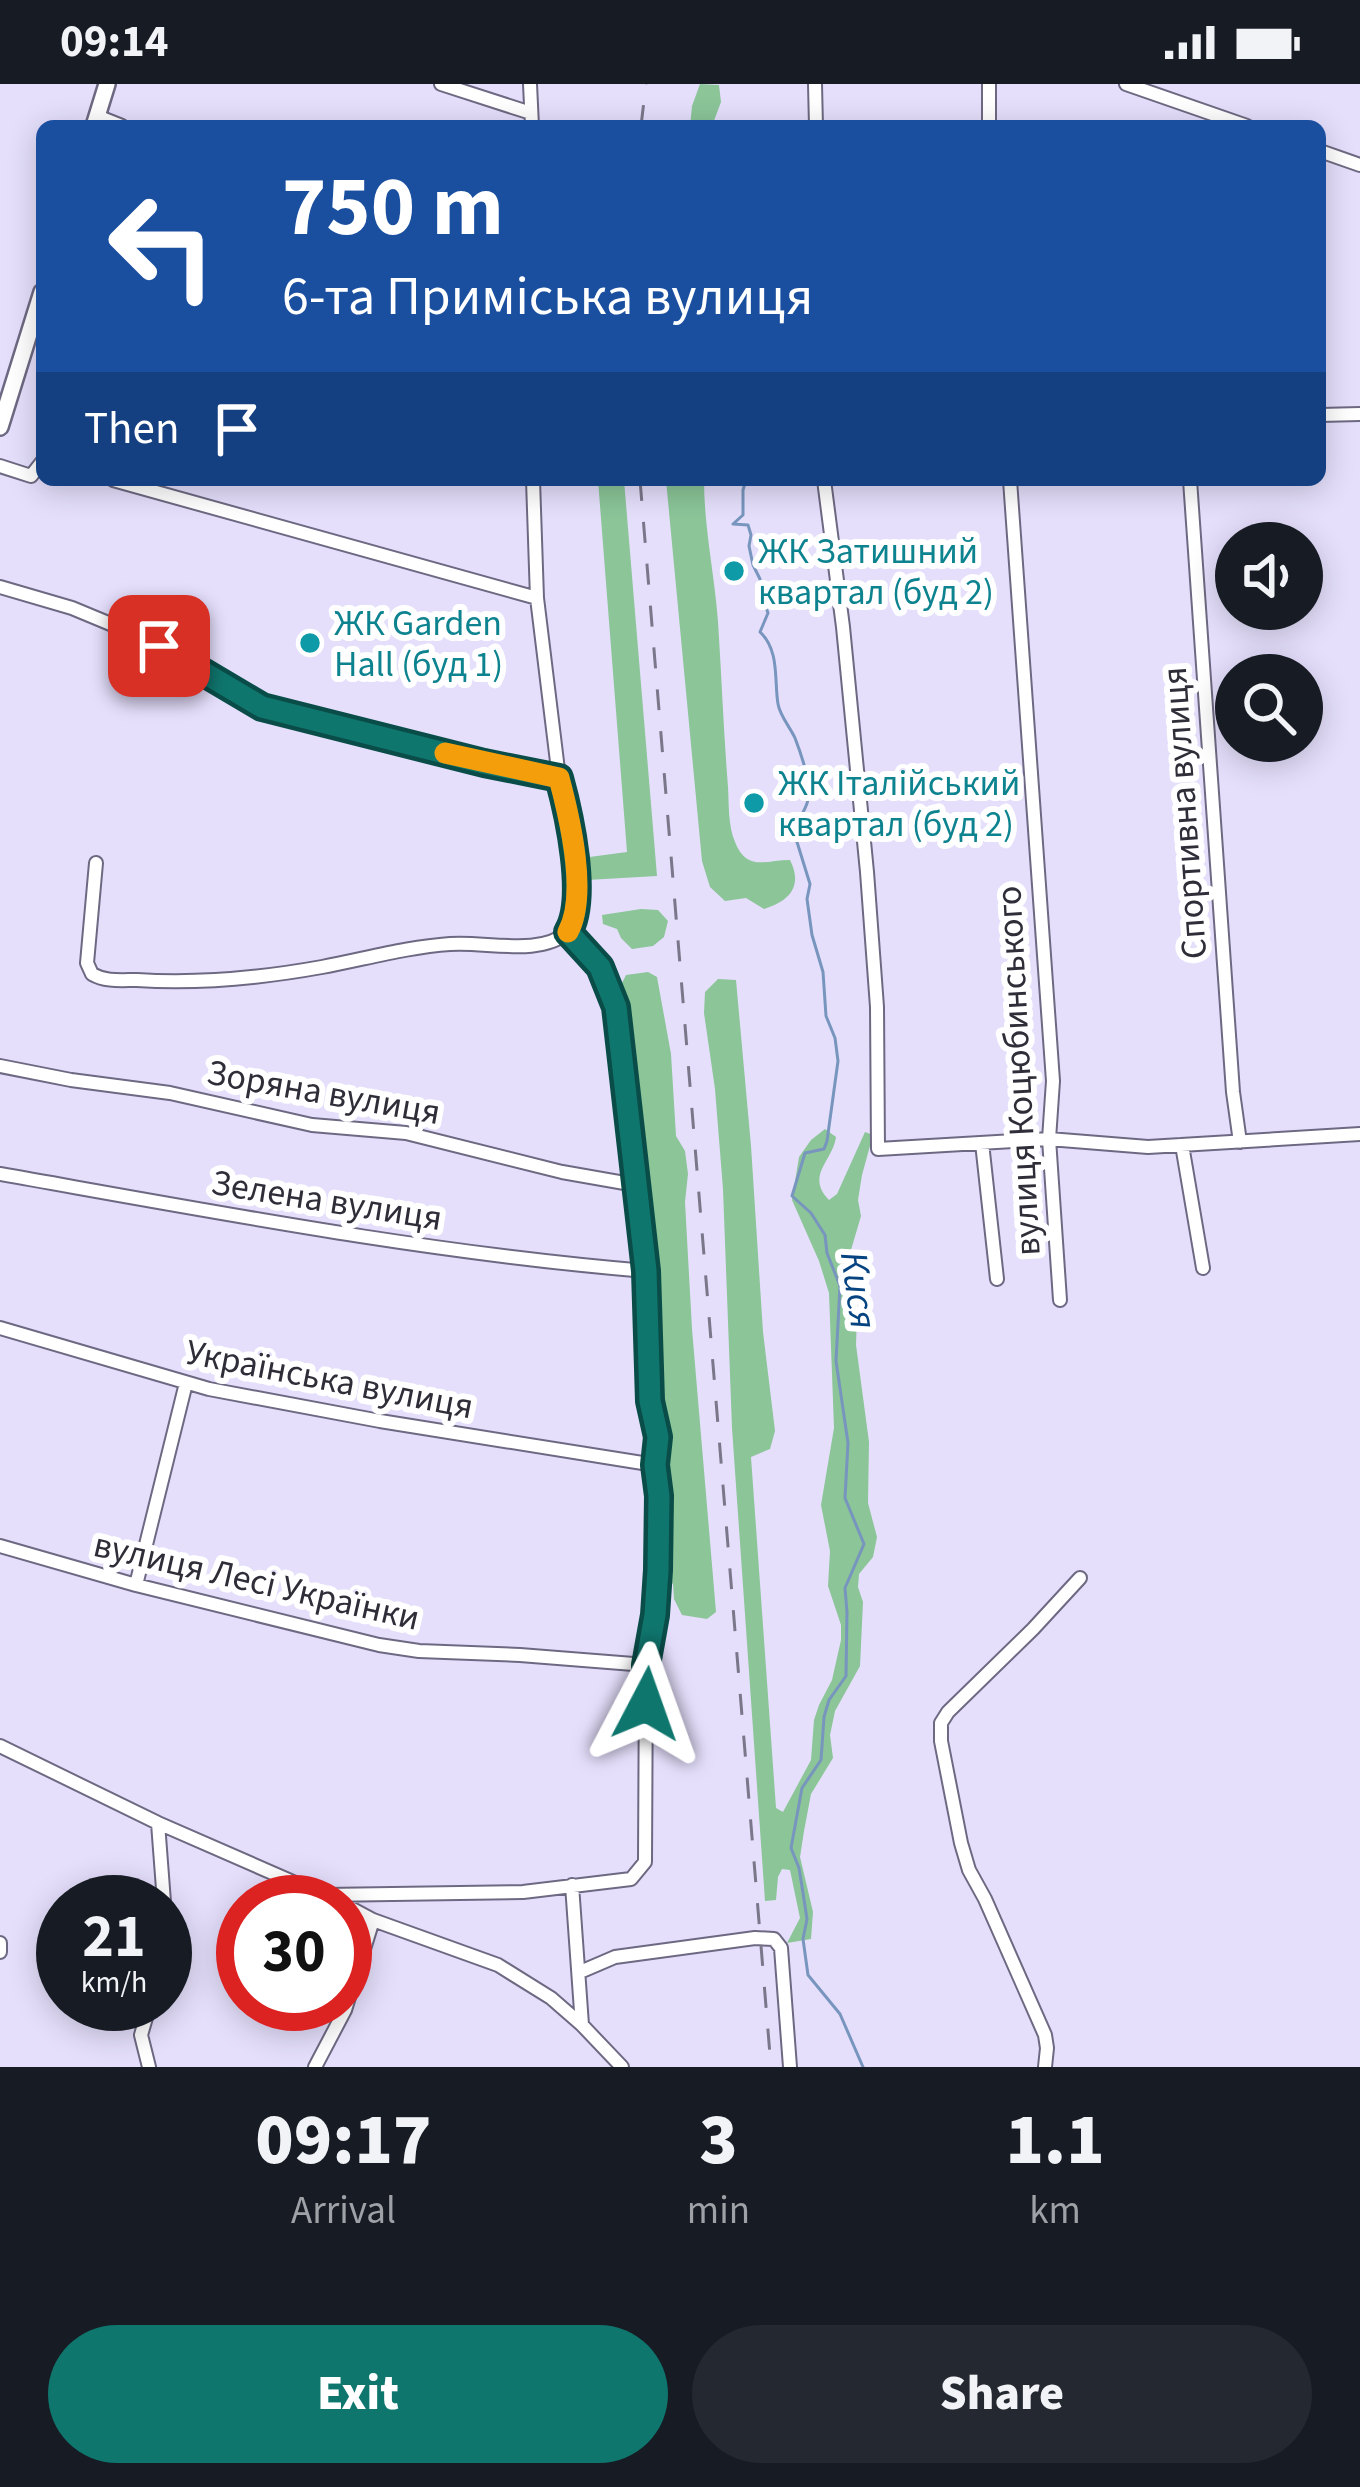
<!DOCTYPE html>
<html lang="en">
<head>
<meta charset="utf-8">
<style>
  body { margin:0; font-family:"Source Sans 3",sans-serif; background:#242831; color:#f1f3f6; height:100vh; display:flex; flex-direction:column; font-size:45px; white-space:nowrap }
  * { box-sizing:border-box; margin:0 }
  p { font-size:39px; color:#9ea1a6 }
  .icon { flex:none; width:66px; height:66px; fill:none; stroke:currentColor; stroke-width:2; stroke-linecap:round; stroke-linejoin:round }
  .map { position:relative; height:1983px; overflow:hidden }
  .drawer { display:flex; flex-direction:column; background:#171b24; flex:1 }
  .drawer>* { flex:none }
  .banner { position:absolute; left:36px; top:36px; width:1290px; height:366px; border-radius:18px; box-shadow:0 6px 30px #0003; background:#1a4fa0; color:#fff; overflow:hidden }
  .buttons { position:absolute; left:1215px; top:438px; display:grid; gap:24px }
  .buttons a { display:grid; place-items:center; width:108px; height:108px; border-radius:50%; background:#171b24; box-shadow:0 6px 30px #0003; font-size:60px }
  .speed { position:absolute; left:36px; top:1791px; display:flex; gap:24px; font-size:60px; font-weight:700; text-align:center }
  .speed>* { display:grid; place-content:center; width:156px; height:156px; border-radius:50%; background:#171b24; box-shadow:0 6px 30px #0003; line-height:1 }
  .speed small { font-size:30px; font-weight:400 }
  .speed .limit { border:18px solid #d22; background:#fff; color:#111 }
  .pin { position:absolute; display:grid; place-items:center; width:102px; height:102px; color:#fff; margin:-51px; border-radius:24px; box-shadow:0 6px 18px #0006 }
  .me { position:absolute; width:132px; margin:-66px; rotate:4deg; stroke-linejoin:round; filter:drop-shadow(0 0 9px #0008) }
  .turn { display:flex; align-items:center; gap:42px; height:252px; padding:0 48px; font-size:54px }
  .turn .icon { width:156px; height:156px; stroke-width:2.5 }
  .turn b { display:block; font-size:84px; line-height:102px }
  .then { display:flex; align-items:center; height:114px; padding:0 48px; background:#0003; gap:24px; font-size:45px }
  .eta { display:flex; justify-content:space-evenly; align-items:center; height:204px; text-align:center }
  .eta b { font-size:72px; font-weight:800; line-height:84px }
  .action { display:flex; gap:24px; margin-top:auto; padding:24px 48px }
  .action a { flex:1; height:138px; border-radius:72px; background:#0f766e; color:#fff; font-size:48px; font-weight:800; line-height:138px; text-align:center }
  .action a+a { background:#242831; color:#f1f3f6 }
  .status { display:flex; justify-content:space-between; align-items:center; height:84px; padding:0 60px; background:#171b24; direction:ltr }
  .status svg { height:33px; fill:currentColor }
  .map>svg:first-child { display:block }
</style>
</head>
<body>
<div class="status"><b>09:14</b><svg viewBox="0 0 49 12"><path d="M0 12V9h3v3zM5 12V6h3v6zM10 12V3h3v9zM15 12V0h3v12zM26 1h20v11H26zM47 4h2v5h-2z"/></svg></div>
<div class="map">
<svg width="1360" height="1983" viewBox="0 0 1360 1983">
  <rect width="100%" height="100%" fill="#e5dffc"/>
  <path fill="#8bc598" d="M700,0L719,1L721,18L712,42H690L692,22Z
    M598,396H624L657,792L587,796L582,774L627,768Z
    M666,396H704C704,449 717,501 719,554C722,603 724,653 728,703C729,720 728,742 735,758C747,788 766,776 790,776C803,802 790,817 764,825L746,814L725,817L710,803L702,777Z
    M641,825L658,826L668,837L664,853L653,862L632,865L621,854L617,845L603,840L602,831Z
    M648,888L657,893L671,970L676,1052L685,1067L688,1090L685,1118L692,1245L716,1528L707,1535L682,1531L674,1515L673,1500L662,1491L664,1351L663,1335L656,1314L653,1201L643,1045L622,899L626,891Z
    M718,895L736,896L751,1062L763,1248L775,1347L770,1365L751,1373L776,1724L783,1728L811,1676L814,1636L819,1621L832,1596L841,1556V1541L828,1502L830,1467L821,1421L834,1344L829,1209L819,1177L792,1116L799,1073L811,1056L825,1045L836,1053C833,1077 805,1091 829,1116L837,1110L865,1048L873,1051L862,1091L858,1116L861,1132L851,1166L858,1198L856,1261L869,1358L868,1419L877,1453L873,1473L859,1490L858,1503L863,1518L860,1582L835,1627L830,1651L833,1674L811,1710L804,1747L800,1773L813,1828L811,1855L787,1859L800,1834L790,1786L782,1785L778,1793L776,1816L765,1817L732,1344L723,1105L715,1005L704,929L705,908Z"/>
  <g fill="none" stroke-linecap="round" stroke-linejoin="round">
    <path stroke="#7895be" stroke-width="3" d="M746,396L743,406V431L733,440L748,441L751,451L749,462L753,481L760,495V506L768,529L760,548C780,567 774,596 778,620C780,632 790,643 795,654C800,667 806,686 809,700C812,721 798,734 791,752L797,758L810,800L807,815L812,851L823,888L826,932L835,954L838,977L827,1057L824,1065L805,1069L792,1112L811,1129L825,1151L827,1169L840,1202L836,1277L848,1359L845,1414L864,1460L845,1504L847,1528L846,1592L829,1616L824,1633L821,1676L802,1704L791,1764L799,1784L803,1809L807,1835L803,1855L808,1891L840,1930L863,1983"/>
    <defs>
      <path id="minor" d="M441,0L531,29
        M530,0L532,42
        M815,0L816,42
        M1126,0L1247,42
        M97,32L122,42
        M989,42V0
        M1320,67L1360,81
        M1320,331L1360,330
        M0,382L31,392L42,378
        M113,396L537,514
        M533,396L537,514L559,694C569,731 588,814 568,848
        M824,396L843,543L867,788L877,923L878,1065L1049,1055L1148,1063L1360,1050
        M1010,396L1053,997L1049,1055L1060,1216
        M1190,396L1233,1008L1240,1058
        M0,503L72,524L137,551L192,580L262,623L484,679L559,694
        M96,779L87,879L92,890C106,898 121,896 137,896C199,900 261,894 322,883C365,875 407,863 450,860C486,857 539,873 568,848
        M0,982L71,996L170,1009L312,1041L406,1049L562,1088L636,1101
        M982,1059L997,1195
        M1182,1061L1203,1184
        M0,1090C215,1128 429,1169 646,1187
        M0,1244L209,1305L380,1337L655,1381
        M0,1462L136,1501L379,1561L419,1567L520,1571L646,1581
        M136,1501L186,1299
        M0,1662L158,1739L332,1815
        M158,1739L164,1818
        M572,1801L582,1941
        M325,1811L523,1808L631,1795L645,1778L646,1581L655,1531L658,1486L659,1412L655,1381L659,1353L651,1317L646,1187L616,923L600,883L568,848
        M345,1821L373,1836L498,1881L551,1914L582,1941L622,1983
        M0,1859V1868
        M580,1888L615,1873L755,1854L774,1855L781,1864L790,1983
        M149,1983L141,1951L150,1920
        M315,1983L345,1926L373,1836
        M1045,1983L1047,1964L1045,1951L985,1815L969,1786L961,1759L941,1657V1639L948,1628L1033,1545L1080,1494"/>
      <path id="major" d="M94,42L107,0
        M0,343L42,208"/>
    </defs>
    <use href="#minor" stroke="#6e6982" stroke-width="16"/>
    <use href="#major" stroke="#6e6982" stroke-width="20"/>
    <use href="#minor" stroke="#fff" stroke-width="12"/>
    <use href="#major" stroke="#fff" stroke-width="15"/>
    <path stroke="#7b778a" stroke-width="3" stroke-dasharray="21 21" stroke-linecap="butt" d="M641,42L646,0
      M640,396L771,1983"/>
  </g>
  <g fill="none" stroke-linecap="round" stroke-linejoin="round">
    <defs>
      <path id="route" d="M159,562L262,623L484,679L559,694C569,730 588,815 568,848L600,883L616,923L646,1187L650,1317L658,1353L655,1381L659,1412L658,1486L655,1531L646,1581V1620"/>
    </defs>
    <use href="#route" stroke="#0a4d48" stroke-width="30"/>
    <use href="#route" stroke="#0f766e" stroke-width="21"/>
    <path stroke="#f59e0b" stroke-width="21" d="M445,669L559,694C570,735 588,811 568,848"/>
  </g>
  <g fill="#0f9aa8" stroke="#fff" stroke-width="4.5">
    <circle cx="734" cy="487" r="12"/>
    <circle cx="310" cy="559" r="12"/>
    <circle cx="754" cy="719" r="12"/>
  </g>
  <g text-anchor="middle" stroke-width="12" stroke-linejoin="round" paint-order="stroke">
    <g font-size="36" fill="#0d838f" stroke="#fff" text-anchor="start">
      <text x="758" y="479">ЖК Затишний<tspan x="758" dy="41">квартал (буд 2)</tspan></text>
      <text x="334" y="551">ЖК Garden<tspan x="334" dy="41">Hall (буд 1)</tspan></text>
      <text x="778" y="711">ЖК Італійський<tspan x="778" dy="41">квартал (буд 2)</tspan></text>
    </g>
    <g font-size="36" fill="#2f2d38" stroke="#fff">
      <text transform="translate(1183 729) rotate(-94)" y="13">Спортивна вулиця</text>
      <text transform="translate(1017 987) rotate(-93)" y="13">вулиця Коцюбинського</text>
      <text transform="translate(324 1007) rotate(10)" y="13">Зоряна вулиця</text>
      <text transform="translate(327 1115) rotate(9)" y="13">Зелена вулиця</text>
      <text transform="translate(330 1294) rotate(11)" y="13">Українська вулиця</text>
      <text transform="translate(257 1496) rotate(13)" y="13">вулиця Лесі Українки</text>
    </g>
    <g font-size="39" font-style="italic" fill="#064481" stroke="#fff">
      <text transform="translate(860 1206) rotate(82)" y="14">Кися</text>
    </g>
  </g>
</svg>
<div class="buttons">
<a><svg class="icon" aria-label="sound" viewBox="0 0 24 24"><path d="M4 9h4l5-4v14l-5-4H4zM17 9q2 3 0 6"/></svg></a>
<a><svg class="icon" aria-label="search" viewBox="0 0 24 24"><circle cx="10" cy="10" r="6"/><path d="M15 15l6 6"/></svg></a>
</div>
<div class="speed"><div>21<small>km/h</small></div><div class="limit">30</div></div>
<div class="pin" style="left:159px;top:562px;background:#d93025"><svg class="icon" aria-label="arrive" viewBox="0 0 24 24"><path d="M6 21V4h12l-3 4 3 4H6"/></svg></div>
<svg class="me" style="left:646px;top:1620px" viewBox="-20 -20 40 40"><path d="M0-17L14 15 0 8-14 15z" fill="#0f766e" stroke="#fff" stroke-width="4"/></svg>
<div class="banner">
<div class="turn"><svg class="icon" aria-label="left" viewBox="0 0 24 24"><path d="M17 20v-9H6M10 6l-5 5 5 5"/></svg><div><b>750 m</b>6-та Приміська вулиця</div></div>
<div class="then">Then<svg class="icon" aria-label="arrive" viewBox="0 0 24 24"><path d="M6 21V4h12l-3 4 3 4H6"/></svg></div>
</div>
</div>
<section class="drawer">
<div class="eta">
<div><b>09:17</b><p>Arrival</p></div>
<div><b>3</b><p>min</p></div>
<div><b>1.1</b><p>km</p></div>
</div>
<div class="action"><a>Exit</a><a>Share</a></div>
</section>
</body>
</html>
